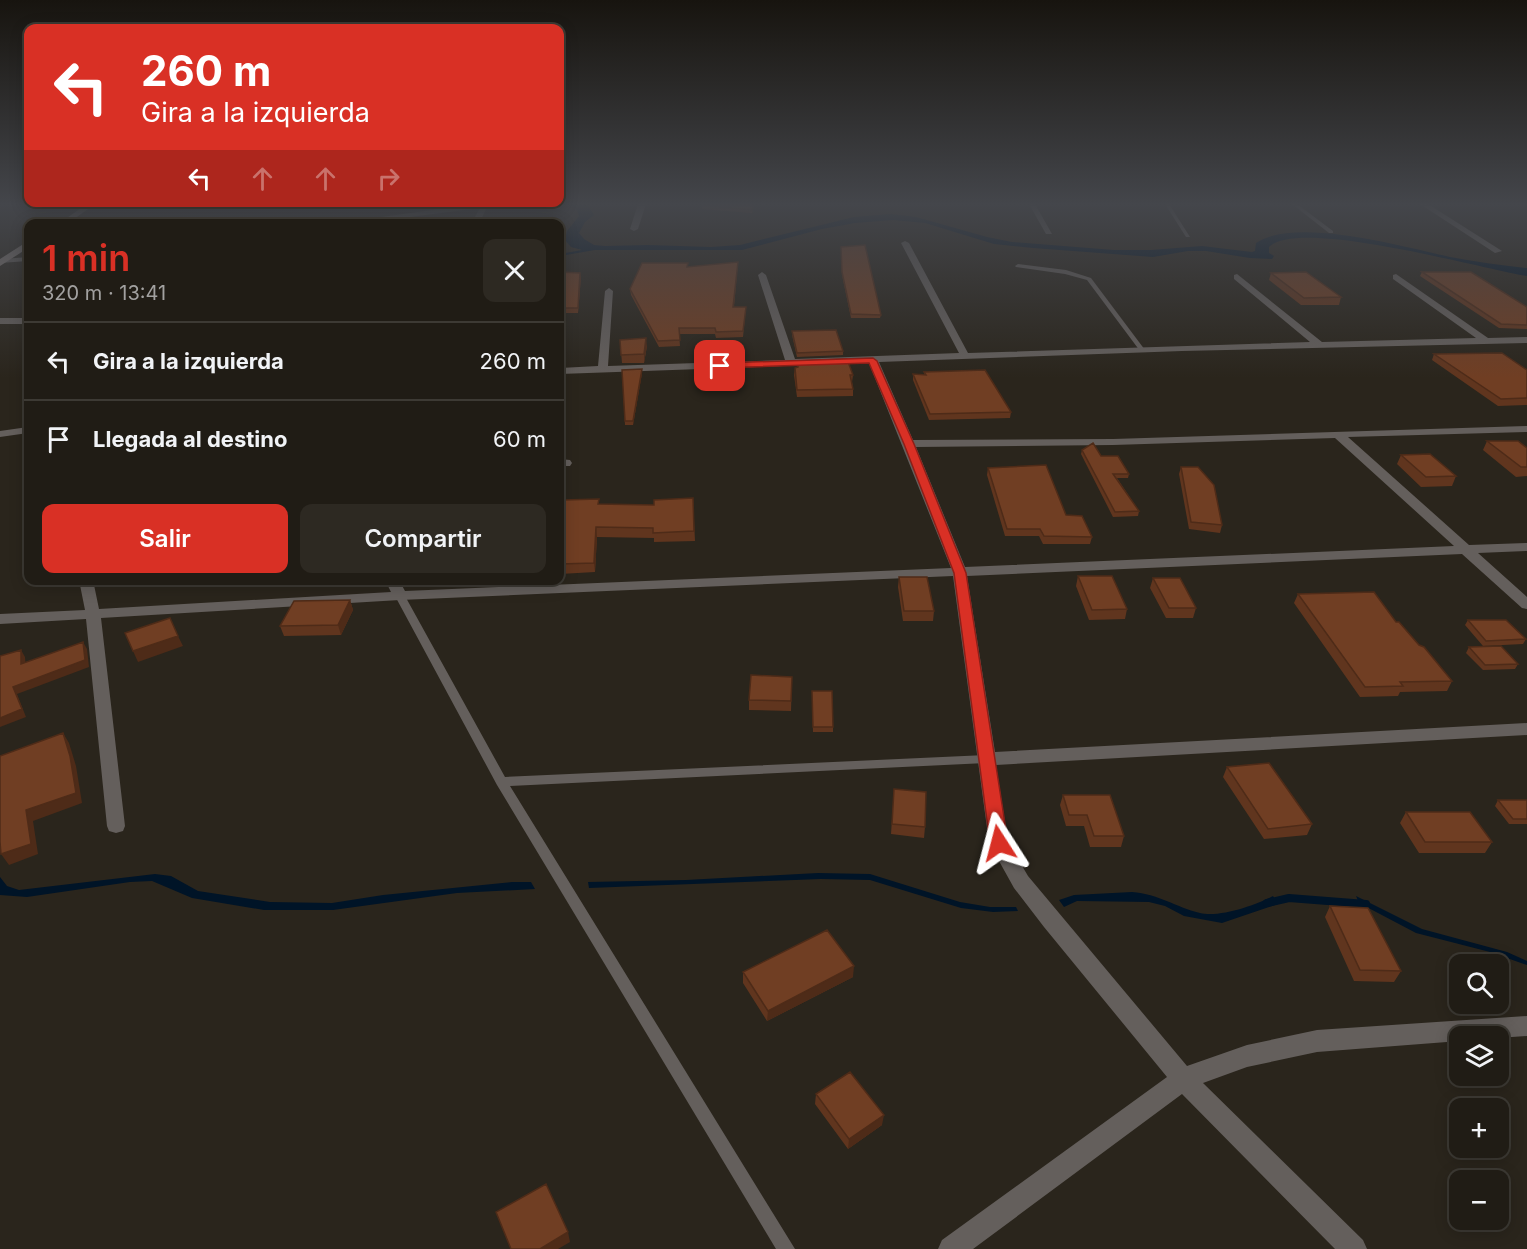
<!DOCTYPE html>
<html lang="es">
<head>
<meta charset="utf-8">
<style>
  body { margin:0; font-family:Inter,sans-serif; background:#2d2922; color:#f1f3f6; height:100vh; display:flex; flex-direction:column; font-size:22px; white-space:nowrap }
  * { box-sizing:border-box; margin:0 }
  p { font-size:20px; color:#a2a1a0 }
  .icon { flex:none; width:33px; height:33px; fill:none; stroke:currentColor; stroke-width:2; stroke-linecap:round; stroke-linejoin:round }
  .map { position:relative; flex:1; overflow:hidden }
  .sheet { position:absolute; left:24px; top:219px; width:540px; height:366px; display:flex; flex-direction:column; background:#201c15; border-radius:12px; box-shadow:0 3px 15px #0003,0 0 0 2px #3d3a34 }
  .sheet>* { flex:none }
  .hud { position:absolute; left:24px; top:24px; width:540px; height:183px; border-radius:12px; box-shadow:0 3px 15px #0003,0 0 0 2px #3d3a34; background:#d93025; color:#fff; overflow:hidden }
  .tools { position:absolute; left:1449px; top:954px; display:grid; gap:12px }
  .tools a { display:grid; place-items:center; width:60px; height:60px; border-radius:12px; background:#201c15; box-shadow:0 3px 15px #0003,0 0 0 2px #3d3a34; font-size:30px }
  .pin { position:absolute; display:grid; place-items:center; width:51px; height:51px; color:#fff; margin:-26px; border-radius:12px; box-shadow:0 3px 9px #0006 }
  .me { position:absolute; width:66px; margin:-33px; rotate:351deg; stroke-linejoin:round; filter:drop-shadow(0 0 4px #0008) }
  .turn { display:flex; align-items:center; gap:21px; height:126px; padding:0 18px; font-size:27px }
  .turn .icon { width:78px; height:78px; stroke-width:2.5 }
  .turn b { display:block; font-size:42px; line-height:51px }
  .lanes { display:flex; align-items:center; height:57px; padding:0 18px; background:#0003; justify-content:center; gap:30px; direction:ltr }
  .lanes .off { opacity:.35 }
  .round { display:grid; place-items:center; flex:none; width:63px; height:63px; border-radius:12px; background:#2d2922 }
  .overview { display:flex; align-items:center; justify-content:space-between; height:102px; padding:0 18px }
  h1 { font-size:36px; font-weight:600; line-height:45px; color:#d93025 }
  .cta { display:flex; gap:12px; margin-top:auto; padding:12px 18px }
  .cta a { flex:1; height:69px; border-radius:12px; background:#d93025; color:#fff; font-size:24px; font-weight:600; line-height:69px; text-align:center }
  .cta a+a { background:#2d2922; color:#f1f3f6 }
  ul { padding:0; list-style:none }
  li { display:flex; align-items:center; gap:18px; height:78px; padding:0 18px; border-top:2px solid #3d3a34 }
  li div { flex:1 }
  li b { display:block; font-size:22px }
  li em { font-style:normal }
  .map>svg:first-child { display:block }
</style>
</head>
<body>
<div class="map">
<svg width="1527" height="1249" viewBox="0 0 1527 1249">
  <rect width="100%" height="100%" fill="#2a251c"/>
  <path fill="#001427" d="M567,204H587L594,215L585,222L579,233L584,239L594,245L605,246L648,245L711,247L740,245L854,217L891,214L916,217L987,237L1012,242L1114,250H1151L1202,246L1252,252L1255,251L1256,243C1295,216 1405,247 1450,257C1475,262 1501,265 1527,268V276C1482,269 1299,217 1269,247V253L1274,256L1272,259L1250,258L1206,251H1188L1153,257L1033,248L994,244L925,223L893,220L855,223L822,229L742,250H595L560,256V254L582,250L571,247L565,240L567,231L579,216L577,210Z
    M818,873L870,874L960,902L990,907H1016L1018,911L993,912L961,908L870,880L821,879L589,888L588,882L686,880Z
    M155,874L171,876L198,891L270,902L332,903L383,895L512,882H531L535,889L457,893L333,910H264L192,898L152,881L130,882L27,897L0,895V877L7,886L19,890Z
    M1132,892C1159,894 1175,907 1200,913C1219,918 1256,905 1273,896L1278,904L1222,923L1184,916L1165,906L1149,902L1077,901L1064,907L1059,900L1074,895Z
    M1356,896L1422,929L1507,952L1527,961V965L1490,952L1416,933L1359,903Z"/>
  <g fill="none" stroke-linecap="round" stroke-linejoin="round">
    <path stroke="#001427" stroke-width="8" d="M1267,903L1289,898L1366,904"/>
    <path fill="#645f5c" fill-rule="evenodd" d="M1165,204H1169L1190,237H1186Z
      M1292,204H1297L1333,231V233H1329Z
      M1018,264L1066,270L1091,278L1145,350L1140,351L1087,280L1065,274L1016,267L1015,266Z
      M400,593L405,596L505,777L986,755L990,756L992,759L990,762L986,763L510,786L795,1249H776L497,785L395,596Z"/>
    <path fill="#645f5c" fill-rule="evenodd" d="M476,204H494L487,207L479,224H471L480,208L355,224H330Z
      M638,204H646L638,229L634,231L630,229Z
      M1029,204H1035L1052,234H1046Z
      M1420,204H1428L1502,251L1495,253Z
      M905,241L909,243L968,353L1310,342L1234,279V275L1237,274L1322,342L1476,338L1393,279V275L1396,274L1488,338L1527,337V343L1182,351L879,362L913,440L1113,439L1527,426V432L1348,437L1469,545L1527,543V551L1478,553L1527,597V609L1522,608L1462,554L967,576L995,752L1527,723V735L996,765L1008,842L1028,876L1187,1066L1247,1045L1317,1030L1527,1016V1036L1498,1038V1036H1460V1041L1317,1052L1247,1067L1203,1083L1363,1240L1367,1249H1335L1182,1094L973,1249H938L942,1240L1167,1077L1044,927L1014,888L989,843L953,576L400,600L101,618L125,826L123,831L116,833L109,831L107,826L86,619L0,624V614L85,610L79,580H93L99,609L391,592L385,580H399L405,591L951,568L869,363L560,374V368L598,366L605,291L609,288L613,291L608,366L785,360L758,275L762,272L766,275L795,359L959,353L901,243ZM1335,438L1454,546L965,567L916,447L1113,445Z
      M28,257V261L0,263V259H3Z
      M0,318H28V324H0Z
      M28,427V433L0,437V431Z
      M560,459L570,460L572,463L570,466H560Z"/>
    <path fill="#887f7b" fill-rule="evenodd" d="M87,204H95L67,224H58Z
      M25,243H28V248L0,266V259Z"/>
  </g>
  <path fill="#60351e" d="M755,204L752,213L702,209V205Z
    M841,247L881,315L880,318H851L842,275Z
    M738,262L734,307H746L743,337L716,338L715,334H679L680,346L659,347L631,295L630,289L688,267Z
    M560,272L581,277L578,313H563L561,341H560Z
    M1422,272L1527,307V329L1499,328L1420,276Z
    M1271,273L1341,297L1339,305H1301L1269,280Z
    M792,331L843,351V355L797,357L792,335Z
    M620,340L647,346L644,363H622Z
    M1434,354L1527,370V405L1498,406L1432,360Z
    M797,361L853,375L852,382L853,389V396L797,397L794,375L795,368H797Z
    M642,369V373L633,425H625L622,370Z
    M924,372L1011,412L1010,418L929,420L913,380V374L924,375Z
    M1487,441L1527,448V476L1516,477L1483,450Z
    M1082,450L1101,456L1129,474L1128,478H1117L1139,511L1138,516L1113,517L1081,454Z
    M1401,455L1456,476L1452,486L1421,487L1397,464Z
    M1181,467L1222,525L1220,533L1189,529L1179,474Z
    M988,468L1066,515L1092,537L1090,544H1043L1039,536H1005L987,475Z
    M693,498L695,541L654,542V538L597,537L595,572L560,574V523L599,504L654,505Z
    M1078,576L1127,609L1125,619L1089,620L1076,586Z
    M899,577L934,611L933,621H903L898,587Z
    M1153,578L1196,608L1193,618H1166L1150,588Z
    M1298,594L1396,622L1452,681L1447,691L1400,692L1398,696L1360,697L1294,603Z
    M350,600L353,610L341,635L284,636L280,626Z
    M1468,620L1526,639L1523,644L1483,646L1465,625Z
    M1469,647L1518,664L1515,669L1483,670L1466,653Z
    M792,677L791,711L749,710V700Z
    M812,696L833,727V732H813Z
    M1227,767L1312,824L1307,835L1264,839L1223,777Z
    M894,789L925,827L924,838L891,834Z
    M1063,795L1124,836L1121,847H1090L1084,826H1066L1060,805Z
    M1498,800H1527V824H1509L1495,806Z
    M1406,812L1492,842L1485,853H1419L1400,823Z
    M1330,906L1401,971L1394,982L1354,981L1325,917Z
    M743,972L853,977L767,1021L743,983Z
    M816,1094L882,1125L848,1149L815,1104Z"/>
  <path fill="#4e2b18" d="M580,273L581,277L578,313V308Z
    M562,308L563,313L561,341L560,336Z
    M646,338L647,346L644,363V354Z
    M642,369V373L633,425V421Z
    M596,527L597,537L595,572L594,563Z
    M350,600L353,610L341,635L338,625Z
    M178,636L183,646L138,662L133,651Z
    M83,642L87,649L89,667L17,694L26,717L0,727V718L13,687Z
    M21,650L25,657L26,672L21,664Z
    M63,733L69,743L76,766L82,803L33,821L38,854L9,865L1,854L26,810Z
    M854,966L853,977L767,1021L768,1011Z
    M884,1115L882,1125L848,1149L849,1139Z
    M568,1232L570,1242L558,1249H540Z"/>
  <path fill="#703e23" stroke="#4e2b18" stroke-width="1.5" d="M703,204H754L752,210L702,205Z
    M865,245L881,315L851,314L842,272L841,247Z
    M738,262L733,307H746L743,331L716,332L715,328H679L680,340L658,341L630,289L642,263H688L687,267Z
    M560,272L580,273L578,308H562L560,336Z
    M1306,272L1341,297L1304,298L1271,273Z
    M1422,272H1471L1527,307V325L1501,324Z
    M836,330L843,351L797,353L792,331Z
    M646,338L644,354L621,355L620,340Z
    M1502,353L1527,370V398L1501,399L1434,354Z
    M847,359L853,375H850L853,389L797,390L795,368L798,367L797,361Z
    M642,369L633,421H625L622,370Z
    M985,370L1011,412L930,414L913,374L926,375L924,372Z
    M1487,441H1518L1527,448V467H1521Z
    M1093,443L1101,456H1118L1129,474H1113L1139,511L1115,512L1082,450Z
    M1430,454L1456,476L1426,477L1401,455Z
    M1046,465L1066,515L1082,516L1092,537L1044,536L1040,529H1007L988,468Z
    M1181,467H1198L1214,485L1222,525L1191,522Z
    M693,498L694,531L653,533V528L596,527L594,563L560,564V523L563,500L599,499L598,504L654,505V500Z
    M1078,576H1112L1127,609L1092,610Z
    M899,577H927L934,611H904Z
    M1153,578H1180L1196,608H1169Z
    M1374,592L1396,622H1399L1419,645L1424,647L1452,681L1400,682L1403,686L1365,687L1298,594Z
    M350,600L338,625L280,626L294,601Z
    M170,618L178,636L133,651L125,633Z
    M1468,620H1506L1526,639L1486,641Z
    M83,642L85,660L13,687L22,709L0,718V656L21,650V664Z
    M1501,646L1518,664L1485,665L1469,647Z
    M751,675L792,677L791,701L749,700Z
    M812,691H832L833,727H813Z
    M63,733L70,756L76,793L26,810L31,844L1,854L0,842V756Z
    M1269,763L1312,824L1268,829L1227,767Z
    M894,789L926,792L925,827L892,824Z
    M1063,795H1110L1124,836H1094L1087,815H1069Z
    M1498,800H1527V819H1513Z
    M1406,812H1470L1492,842H1425Z
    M1330,906L1368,908L1401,971L1360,970Z
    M827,930L854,966L768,1011L743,972Z
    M850,1072L884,1115L849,1139L816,1094Z
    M546,1184L568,1232L540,1249H511L496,1212Z"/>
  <linearGradient id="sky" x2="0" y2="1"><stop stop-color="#17140f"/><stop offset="0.54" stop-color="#44464b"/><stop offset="1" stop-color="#44464b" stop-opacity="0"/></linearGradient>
  <rect width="1527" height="378" fill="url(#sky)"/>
  <path fill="#d93025" stroke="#8d1f18" stroke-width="1.5" d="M873,358L877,361L914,444L966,573L1008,843L1005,848L999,850L993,848L990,843L954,573L904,444L869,363L720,368L716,366L720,363Z"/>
</svg>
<div class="tools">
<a><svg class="icon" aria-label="search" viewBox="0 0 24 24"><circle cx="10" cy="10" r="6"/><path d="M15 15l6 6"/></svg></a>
<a><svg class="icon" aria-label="layers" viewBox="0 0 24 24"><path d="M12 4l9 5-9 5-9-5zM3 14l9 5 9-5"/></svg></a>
<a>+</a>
<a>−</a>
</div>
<div class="pin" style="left:720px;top:366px;background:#d93025"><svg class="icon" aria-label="arrive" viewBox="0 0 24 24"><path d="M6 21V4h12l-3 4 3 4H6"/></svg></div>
<svg class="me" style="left:999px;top:843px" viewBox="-20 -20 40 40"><path d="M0-17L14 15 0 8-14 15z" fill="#d93025" stroke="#fff" stroke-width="4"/></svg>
<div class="hud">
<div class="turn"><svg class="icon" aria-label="left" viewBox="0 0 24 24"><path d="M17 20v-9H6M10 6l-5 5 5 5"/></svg><div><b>260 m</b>Gira a la izquierda</div></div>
<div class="lanes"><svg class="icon" aria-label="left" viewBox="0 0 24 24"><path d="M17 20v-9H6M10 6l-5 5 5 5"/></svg><svg class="icon off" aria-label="ahead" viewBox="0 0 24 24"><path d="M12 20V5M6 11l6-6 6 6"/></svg><svg class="icon off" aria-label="ahead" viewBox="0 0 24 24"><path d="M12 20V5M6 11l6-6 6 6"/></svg><svg class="icon off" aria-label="right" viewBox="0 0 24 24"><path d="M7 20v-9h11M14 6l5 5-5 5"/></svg></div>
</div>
<section class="sheet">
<div class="overview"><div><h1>1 min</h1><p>320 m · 13:41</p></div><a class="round"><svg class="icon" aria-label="close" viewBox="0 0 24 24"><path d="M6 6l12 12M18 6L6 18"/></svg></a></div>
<ul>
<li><svg class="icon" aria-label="left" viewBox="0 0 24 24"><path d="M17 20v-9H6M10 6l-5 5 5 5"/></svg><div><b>Gira a la izquierda</b></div><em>260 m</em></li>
<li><svg class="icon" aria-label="arrive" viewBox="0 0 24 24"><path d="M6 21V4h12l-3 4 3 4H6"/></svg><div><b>Llegada al destino</b></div><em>60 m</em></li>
</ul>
<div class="cta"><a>Salir</a><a>Compartir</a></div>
</section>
</div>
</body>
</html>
